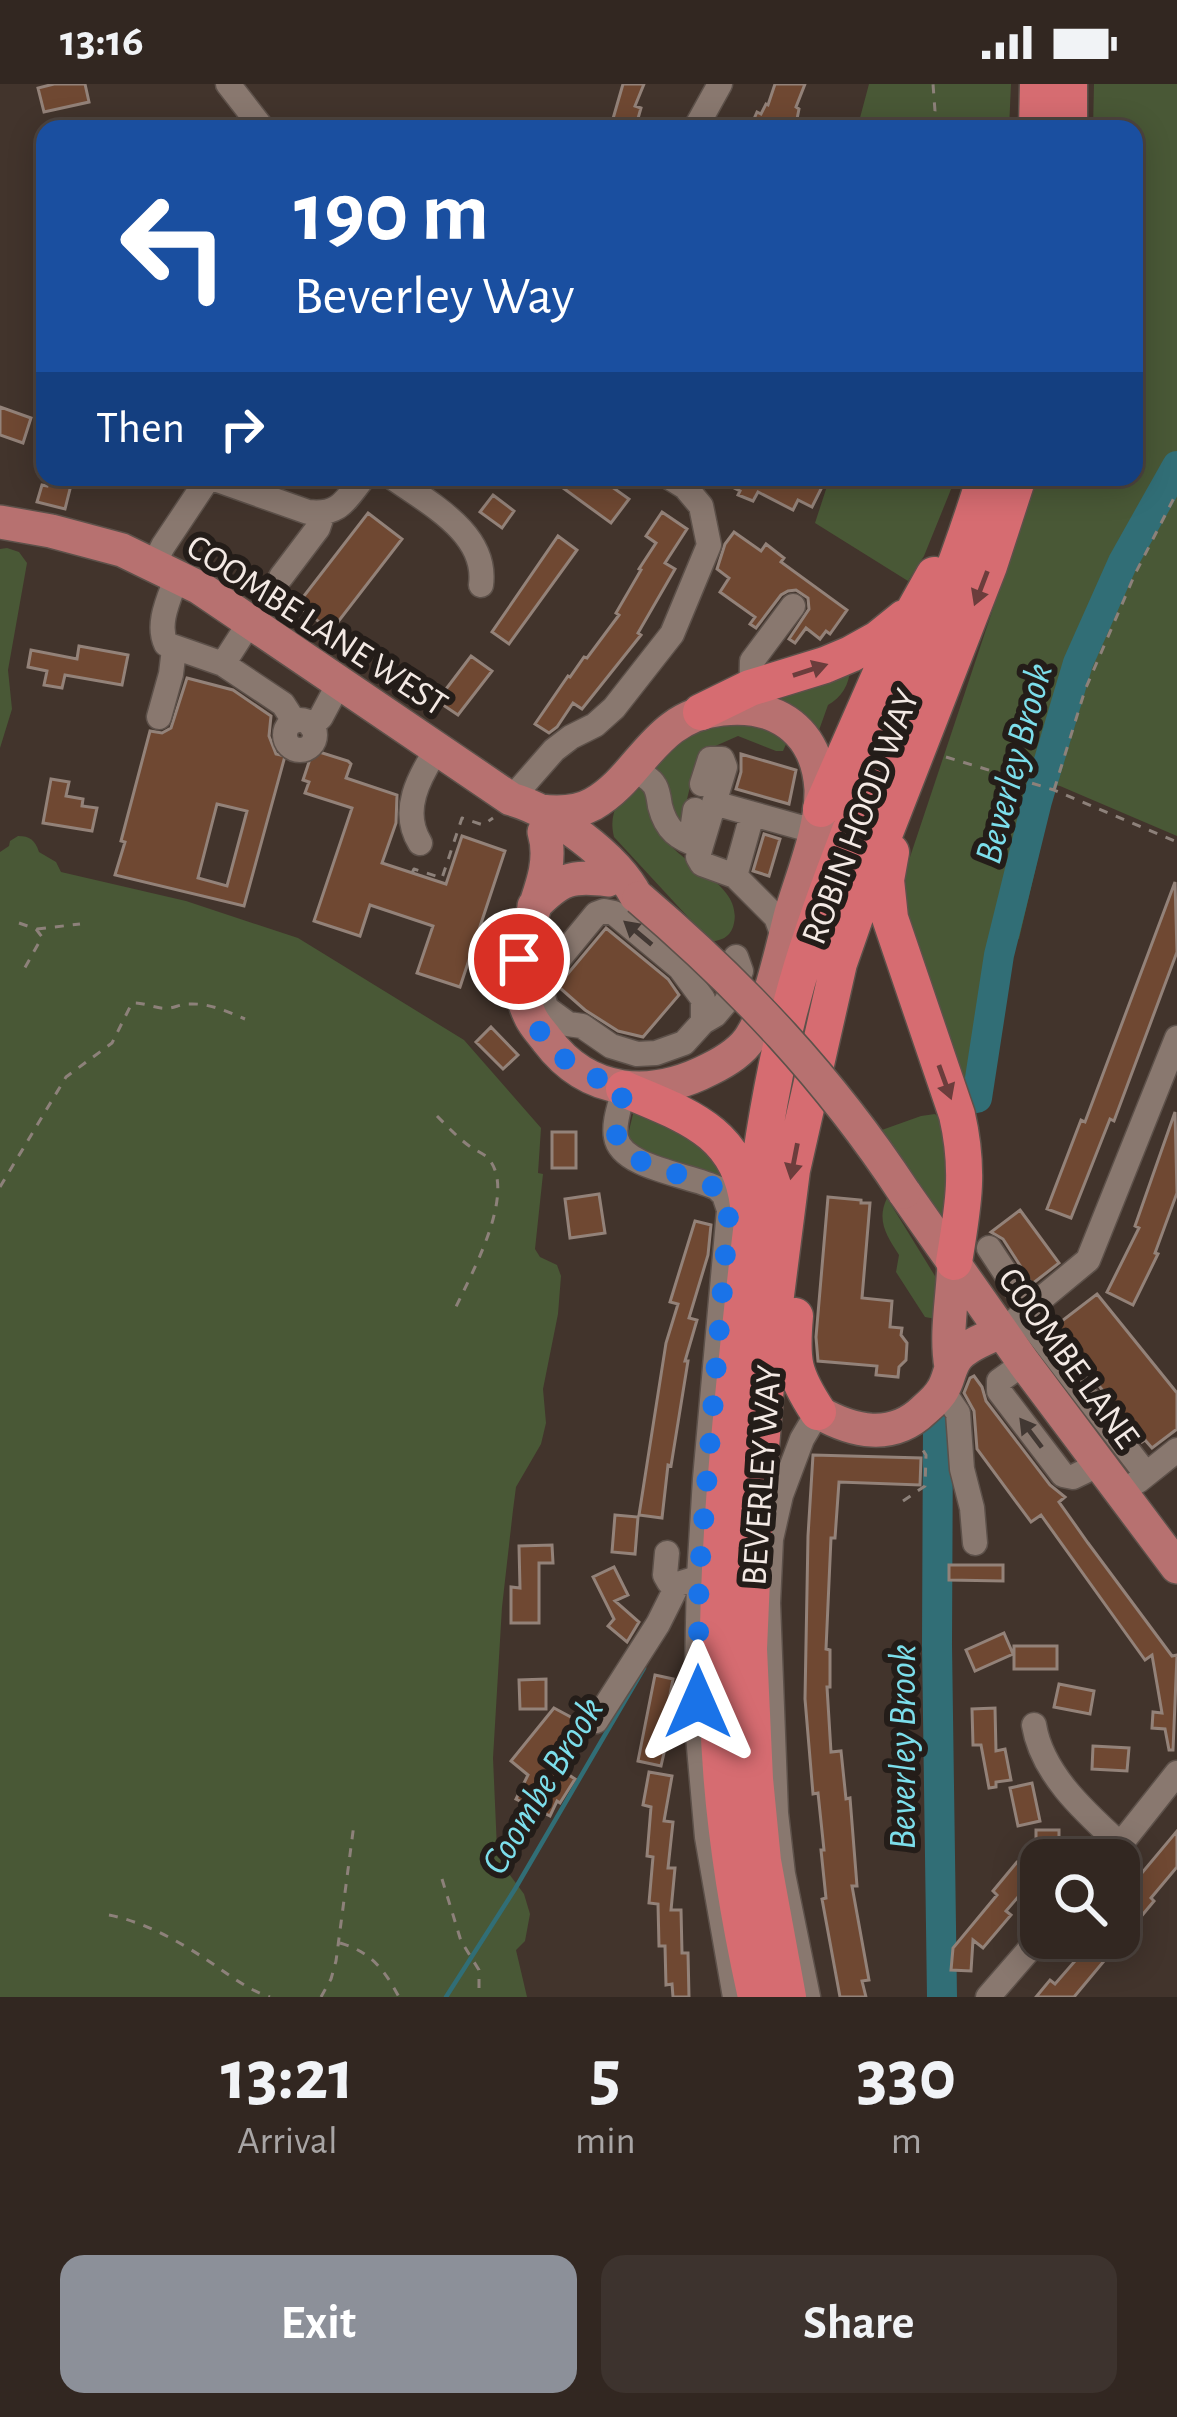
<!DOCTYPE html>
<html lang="en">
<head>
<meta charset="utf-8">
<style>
  body { margin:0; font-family:"Alegreya Sans",sans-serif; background:#3d332e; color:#f1f3f6; height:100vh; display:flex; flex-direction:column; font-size:45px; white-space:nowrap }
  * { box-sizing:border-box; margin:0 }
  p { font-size:39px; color:#a8a5a5 }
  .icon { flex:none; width:66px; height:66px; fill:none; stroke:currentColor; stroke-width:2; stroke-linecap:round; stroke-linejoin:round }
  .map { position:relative; height:1913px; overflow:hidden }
  .drawer { display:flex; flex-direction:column; background:#322721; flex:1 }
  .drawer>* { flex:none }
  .top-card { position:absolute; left:36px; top:36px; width:1107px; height:366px; border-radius:24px; box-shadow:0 6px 30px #0003,0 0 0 3px #4d443f; background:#1a4fa0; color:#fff; overflow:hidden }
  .fabs { position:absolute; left:1020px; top:1755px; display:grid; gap:24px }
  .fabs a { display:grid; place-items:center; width:120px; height:120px; border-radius:24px; background:#322721; box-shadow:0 6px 30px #0003,0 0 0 3px #4d443f; font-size:60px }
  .pin { position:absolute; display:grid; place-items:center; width:102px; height:102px; color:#fff; margin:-51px; border:6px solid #fff; border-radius:50%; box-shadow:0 3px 12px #0007 }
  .me { position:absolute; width:132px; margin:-66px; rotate:0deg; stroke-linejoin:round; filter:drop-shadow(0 0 9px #0008) }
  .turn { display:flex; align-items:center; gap:42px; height:252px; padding:0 60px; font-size:54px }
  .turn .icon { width:156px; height:156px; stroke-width:2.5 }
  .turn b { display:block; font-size:84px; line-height:102px }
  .then { display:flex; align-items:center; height:114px; padding:0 60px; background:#0003; gap:24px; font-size:45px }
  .eta { display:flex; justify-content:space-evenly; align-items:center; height:204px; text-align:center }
  .eta b { font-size:72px; font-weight:700; line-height:84px }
  .button { display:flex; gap:24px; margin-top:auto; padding:24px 60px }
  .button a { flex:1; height:138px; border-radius:24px; background:#8c9099; color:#fff; font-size:48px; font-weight:700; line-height:138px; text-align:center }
  .button a+a { background:#3d332e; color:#f1f3f6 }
  .status { display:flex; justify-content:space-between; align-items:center; height:84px; padding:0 60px; background:#322721; direction:ltr }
  .status svg { height:33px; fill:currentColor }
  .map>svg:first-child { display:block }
</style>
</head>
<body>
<div class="status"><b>13:16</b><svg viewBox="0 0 49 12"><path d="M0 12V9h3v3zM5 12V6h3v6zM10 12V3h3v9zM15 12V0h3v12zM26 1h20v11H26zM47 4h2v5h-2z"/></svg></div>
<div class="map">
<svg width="1177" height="1913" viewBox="0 0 1177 1913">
  <rect width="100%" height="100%" fill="#42342c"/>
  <path fill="#495836" d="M869,0H1011L1009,45H857Z
    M1094,0H1177V752L1060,702L1027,696L1026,706L1052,714L1019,855L996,850L965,1009L906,824L905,788L1037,393H1134V45H1093Z
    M830,393H956L924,472L908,497L815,439Z
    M7,464L19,468L27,479L8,586L12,625L0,664V465Z
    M850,584C850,600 841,614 828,621L818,649L776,618L774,612Z
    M712,635L761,640L787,658L783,667H776L738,652L704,667C691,693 684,720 683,749L654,689V677Z
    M634,698C662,716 651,730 666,755C684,784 746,801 733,843C729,854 721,856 711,858L614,753C608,729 619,715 634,698Z
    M18,752C30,752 35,756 39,768L56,778L61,788L186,817L298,854L464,956L541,1044L538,1089L543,1090L535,1165L540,1173L557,1181L561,1192L558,1230L543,1305L546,1339L541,1360L516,1403L513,1426L502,1523L493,1674L497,1765L504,1783L524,1810L530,1830L525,1857L516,1866L527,1913H0V768L9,762L10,757Z
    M635,1022L697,1048L721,1089L720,1096L637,1069L627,1055Z
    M935,1030L944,1038L949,1131L942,1132L879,1047L921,1032Z
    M887,1114L935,1192L939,1211L936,1235L925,1233L896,1188L899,1171C887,1152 876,1137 887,1114Z"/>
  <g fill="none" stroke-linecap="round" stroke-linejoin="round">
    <path stroke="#316e76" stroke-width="4.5" d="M446,1913L515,1805L644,1584"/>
    <path stroke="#316e76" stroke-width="30" d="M977,1014L999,871L1037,717L1078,579L1123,478L1177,382
      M938,1340L937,1561L942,1913"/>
  </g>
  <path fill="#6f4832" stroke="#938279" stroke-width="3" fill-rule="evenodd" d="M54,0H85L89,18L44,28L38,4Z
    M623,0H644L635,22L641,24L635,45H610Z
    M775,0H805L796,23L799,25L795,45H756L751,42L757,28L761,30L766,20L768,21Z
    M0,323L31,334L23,359L0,351Z
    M49,393H73L65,425L37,418L42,401L47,402Z
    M548,393H598L629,415L611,439Z
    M712,393H827L812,423L798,416L793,426L758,408L753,417L738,411L740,407Z
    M493,411L514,427L502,444L480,428Z
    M662,428L687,445L665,479L675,485L638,549L641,551L582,625L573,619L557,643L549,649L535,640L568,592L570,593L584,573L587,574L619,531L616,529L641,486L639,485L656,459L646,452Z
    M368,429L402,455L331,547L297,521Z
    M734,448L761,467L766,460L784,474L781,478L847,526L830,550L826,547L820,555L806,544L795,559L789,555L809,525L808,514L796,506L788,507L781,511L756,544L750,540L755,533L720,508L729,494L717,485L725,460Z
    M558,452L577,466L509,560L492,548Z
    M79,562L128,571L122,601L65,591L62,604L44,601L47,587L28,583L31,566L77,575Z
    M471,572L492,587L458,631L437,617Z
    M187,594L233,606L271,632L269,652L276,670L285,672L244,822L115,791L125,758L121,757L150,647L162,649L171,644ZM217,720L247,727L227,802L198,794Z
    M313,666L348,677L351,680L346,694L397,711L396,739L382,779L446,800L462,752L505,767L460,903L417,889L433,842L370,821L360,852L314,837L352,724L305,709L309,698L303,696Z
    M741,670L796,686L789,720L736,705L741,688Z
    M51,695L69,698L66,712L83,715L82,722L97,724L92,747L43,739Z
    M764,750L780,755L769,792L753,787Z
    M1175,798L1177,868L1114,1037L1110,1035L1071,1134L1047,1125L1081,1036L1085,1038Z
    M606,844L668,895L679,911L643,953L618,947L585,926L560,904V899Z
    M491,943L518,971L503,985L476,958Z
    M1175,1028L1177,1109L1155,1169L1158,1170L1133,1221L1107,1208L1139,1144L1135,1142Z
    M552,1048H576V1084H552Z
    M599,1110L605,1149L570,1154L565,1115Z
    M828,1113L861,1116V1119H870L862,1214L892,1217L890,1243L902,1244L901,1251L907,1259L906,1276L899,1283L898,1293L876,1291L877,1282L818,1277L816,1253Z
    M1020,1126L1059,1179L1032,1200L1003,1155L991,1148Z
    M695,1137L711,1141L708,1171L689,1234L697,1236L685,1277H688L671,1382L668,1381L662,1434L639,1431L666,1259L678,1220L670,1218Z
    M1097,1210L1177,1309V1345L1152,1364L1145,1356L1142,1358L1054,1243Z
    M974,1292L982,1303L986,1317L1050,1401L1065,1413L1059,1418L1088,1459L1172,1572L1177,1571L1173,1666H1169L1165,1645L1152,1644L1153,1628L1162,1629L1152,1571L1145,1576L1041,1431L1031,1438L977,1365L974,1327L964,1309L970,1294Z
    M813,1371L921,1374L920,1401L839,1398L835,1454H831L826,1565L830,1566V1603H827L831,1668L841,1667L846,1715L850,1714L857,1802H852L869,1896L862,1897L866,1913H840L822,1815L826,1814L821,1766H824L818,1709L813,1710L805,1615L808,1452Z
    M615,1431L638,1433L635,1470L612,1468Z
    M552,1461L553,1479H539V1539H511V1503L520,1504L519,1462Z
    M949,1481H1003V1497L949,1496Z
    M614,1483L628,1511L615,1517L639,1538L627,1558L608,1542L614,1535L593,1493Z
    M1004,1549L1013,1570L975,1587L966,1566Z
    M1014,1562H1057V1585H1014Z
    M655,1591L673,1595L664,1642L670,1643L661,1682L638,1677Z
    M546,1595V1625H520L519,1596Z
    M1059,1600L1094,1607L1090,1630L1054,1623Z
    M554,1624L580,1638L581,1644L576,1654L566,1649L546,1676L575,1695L560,1719L557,1717L550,1732L516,1715L528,1691L511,1677Z
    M995,1624L996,1667L1005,1665L1011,1696L996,1698V1703L989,1704L981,1661H973L972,1625Z
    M1093,1662L1129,1664L1127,1687L1092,1685Z
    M649,1688L672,1692L664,1737L673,1738L668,1784H675L671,1826H681L682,1869H688L689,1913H673L672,1900L666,1901L665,1862H659L658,1820L649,1819L653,1773L647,1772L651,1723L643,1721Z
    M1032,1699L1040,1737L1018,1742L1010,1704Z
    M1036,1746H1059V1776H1036Z
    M1177,1747V1783L1151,1814L1154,1817L1074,1913H1036L1050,1896L1055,1900L1095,1854H1119V1825L1140,1799L1136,1796Z
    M1017,1778H1022L1037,1791L1006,1827L1011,1831L983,1864L973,1856L971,1887L951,1886L953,1864L997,1811L993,1807Z"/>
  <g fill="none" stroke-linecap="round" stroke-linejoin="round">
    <defs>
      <path id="minor" d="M228,0L263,45
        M695,45L720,0
        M209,393L308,428C340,432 346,415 364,393
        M392,393C428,419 488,449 481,501
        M154,480L163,462L209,393
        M177,492C170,513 156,539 166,560L223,580L283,620L294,637
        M281,493L318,444L323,429
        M223,580L250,538
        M751,616L752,577L793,522
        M159,633L171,590L174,565
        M285 651a15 15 0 1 1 30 0a15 15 0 1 1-30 0Z
        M311,642L321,633L339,599
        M630,685C639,689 650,693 655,702C658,707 659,715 660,722C666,746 678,755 701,762L698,773L702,780L735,792
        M511,715L554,666L571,653L595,641L614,624L672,550L709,461L701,422L685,403L669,393
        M714,719L803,744L817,738
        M695,726L692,747L701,762L725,683L722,675H710L702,700
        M752,731L735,792L776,833L784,855
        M420,759C400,727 419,693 437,665
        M542,921L568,940L582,942L611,962L637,970L656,969L684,959L703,938L715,931L726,918L741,887L736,873
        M546,955L550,937L542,909L545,892L596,830L604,827L614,829L680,884L703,915V938
        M624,1005C621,1019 613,1038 616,1053C621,1084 691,1091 717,1104L724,1111L729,1126L705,1395L699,1493L697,1585L698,1652L707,1753L735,1913
        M989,1164L1029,1225
        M1023,1230L1146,1390
        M1001,1248L1088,1176L1177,954
        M1024,1279L999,1297V1307L1063,1391L1073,1393L1100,1380
        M943,1307L958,1329L962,1385L972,1424L975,1459
        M1138,1397L1177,1366
        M667,1469L665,1491L669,1498L678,1500L691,1496
        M596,1637L658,1540L678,1500
        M1034,1641C1042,1690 1085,1728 1121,1761
        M1108,1776L1177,1689
        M808,1913L783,1790L776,1729L768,1519L771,1455L781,1411L802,1355L818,1328
        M988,1913L1041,1852"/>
      <path id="major" d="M0,438L51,447L122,466L200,504L511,715C553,727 616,773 636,812
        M540,727C557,729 577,729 593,720C642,692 653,632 722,625C740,623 759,624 776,632C806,646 819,674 821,705C822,744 802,792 791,829C782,863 770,922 752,951C743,967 726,977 710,985C652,1015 589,1012 547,956C542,949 535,942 531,934C494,861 562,807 544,748
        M534,822C560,795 571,791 608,796
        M904,1108L1024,1279L1177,1483
        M951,1283C945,1249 953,1213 954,1178
        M818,1328C853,1348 892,1357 924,1326C931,1320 939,1313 943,1305C950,1294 949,1281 959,1271C970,1260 987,1254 1001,1248"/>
      <path id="highway" d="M1037,45L1038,0
        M1069,45V0
        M701,628L750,604L825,581L851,570L878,555L904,534
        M821,725L887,575L934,491
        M891,768L886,796L890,834L957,1031C970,1087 963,1123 954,1178
        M624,1005C684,1031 739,1046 748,1121
        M795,1232C791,1277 793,1290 818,1328
        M756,1913C735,1819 720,1721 718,1625C715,1495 727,1365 741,1235C754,1113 768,987 806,869C858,708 935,556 985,393
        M788,1913L763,1777L755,1695L749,1565L754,1448L769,1266L792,1086L839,879L881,759L989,482L1018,393"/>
    </defs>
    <use href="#minor" stroke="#5d514a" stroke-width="27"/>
    <use href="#major" stroke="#5d514a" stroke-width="36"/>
    <use href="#highway" stroke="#5d514a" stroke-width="39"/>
    <path stroke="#8d817a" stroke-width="3" stroke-dasharray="9 9" stroke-linecap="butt" d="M932,45L935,27L933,0
      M946,673L1054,706L1177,758
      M1054,706L1085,606L1135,490L1177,408
      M412,789L414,785L442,794L462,734L483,741L493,734
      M19,839L36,845L42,853L22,889
      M37,845L80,840
      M437,1032C448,1043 459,1055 472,1064C474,1065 487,1072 488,1074C518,1108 471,1190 455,1225
      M0,1103L66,993L112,959L132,919C145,918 157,926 170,924C176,923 182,920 189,920C209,919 226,927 245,935
      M903,1417L925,1402L926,1371L921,1363
      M442,1795L461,1857L479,1886V1913
      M109,1831C141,1837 177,1856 204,1874C226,1888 245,1905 270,1913
      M340,1859C371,1868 384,1885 399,1913
      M321,1913L331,1895L336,1877L354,1740"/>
    <use href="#minor" stroke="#89786f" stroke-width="24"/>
    <use href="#major" stroke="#b77170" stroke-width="33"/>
    <use href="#highway" stroke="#d66c71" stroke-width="36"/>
    <defs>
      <path id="major-bridge" d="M639,814C741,901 830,995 904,1108"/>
    </defs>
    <use href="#major-bridge" stroke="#5d514a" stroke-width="36" stroke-linecap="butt"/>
    <use href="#major-bridge" stroke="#b77170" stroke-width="33"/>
  </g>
  <defs><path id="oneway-solid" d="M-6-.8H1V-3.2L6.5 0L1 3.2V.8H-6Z" transform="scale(3)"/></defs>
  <g fill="#6b3d3c">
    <use href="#oneway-solid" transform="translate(981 504) rotate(111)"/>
    <use href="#oneway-solid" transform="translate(810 586) rotate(-18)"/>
    <use href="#oneway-solid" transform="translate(945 998) rotate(70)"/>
    <use href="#oneway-solid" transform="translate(794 1077) rotate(101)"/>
  </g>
  <g fill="#423833">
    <use href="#oneway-solid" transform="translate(638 849) rotate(-140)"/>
    <use href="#oneway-solid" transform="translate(1031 1349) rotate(-127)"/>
  </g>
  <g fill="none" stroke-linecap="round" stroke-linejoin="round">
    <path stroke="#1a73e8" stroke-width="21" stroke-dasharray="0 37.8" d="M519,875C528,951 552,979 624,1005C618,1034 606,1052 632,1074L717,1104L724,1112L729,1126L699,1493L698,1618"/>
  </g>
  <g text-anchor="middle" stroke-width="12" stroke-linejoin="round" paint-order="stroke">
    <g font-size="36" fill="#f3e9e4" stroke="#241d19">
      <text transform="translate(318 540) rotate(33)" y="13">COOMBE LANE WEST</text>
      <text transform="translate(859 732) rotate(-69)" y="13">ROBIN HOOD WAY</text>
      <text transform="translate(1070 1273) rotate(54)" y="13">COOMBE LANE</text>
      <text transform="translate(760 1391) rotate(-86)" y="13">BEVERLEY WAY</text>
    </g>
    <g font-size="39" font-style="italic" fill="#7cdeeb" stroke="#241d19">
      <text transform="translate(1012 679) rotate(-75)" y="14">Beverley Brook</text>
      <text transform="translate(901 1663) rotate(-90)" y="14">Beverley Brook</text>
      <text transform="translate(541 1701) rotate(-59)" y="14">Coombe Brook</text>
    </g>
  </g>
</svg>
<div class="fabs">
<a><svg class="icon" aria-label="search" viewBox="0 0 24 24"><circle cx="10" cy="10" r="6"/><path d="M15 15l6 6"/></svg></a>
</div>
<div class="pin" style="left:519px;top:875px;background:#d93025"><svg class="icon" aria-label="arrive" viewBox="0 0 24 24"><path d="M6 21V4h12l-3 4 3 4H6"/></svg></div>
<svg class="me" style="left:698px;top:1618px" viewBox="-20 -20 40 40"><path d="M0-17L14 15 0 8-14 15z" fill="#1a73e8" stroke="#fff" stroke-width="4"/></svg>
<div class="top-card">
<div class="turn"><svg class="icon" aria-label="left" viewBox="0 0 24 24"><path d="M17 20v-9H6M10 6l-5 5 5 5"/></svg><div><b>190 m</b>Beverley Way</div></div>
<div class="then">Then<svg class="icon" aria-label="right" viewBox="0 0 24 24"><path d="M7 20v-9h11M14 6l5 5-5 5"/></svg></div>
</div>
</div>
<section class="drawer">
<div class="eta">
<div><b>13:21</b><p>Arrival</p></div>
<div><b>5</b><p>min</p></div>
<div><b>330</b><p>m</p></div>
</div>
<div class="button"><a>Exit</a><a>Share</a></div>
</section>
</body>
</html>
